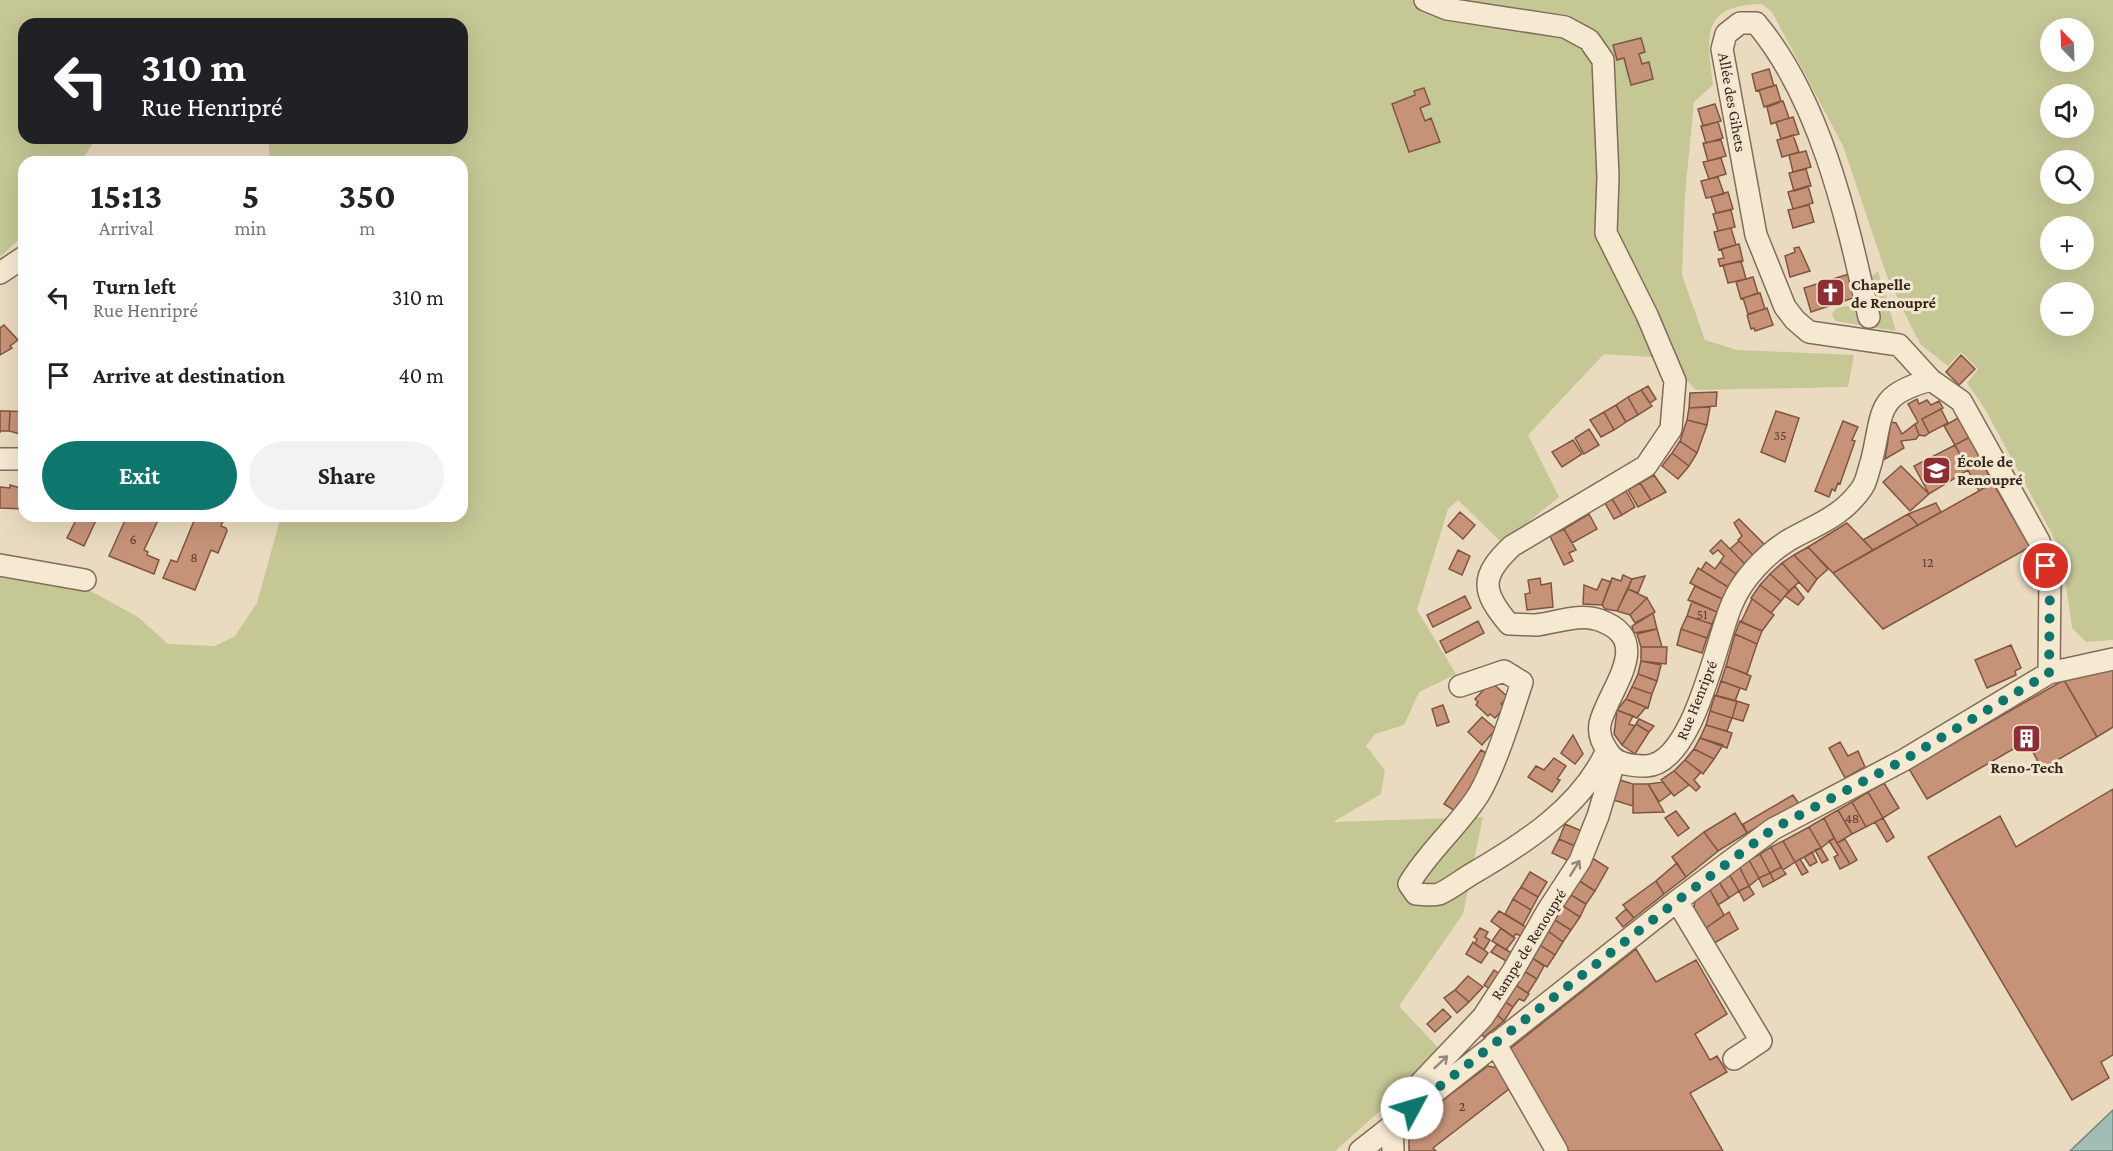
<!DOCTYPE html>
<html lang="en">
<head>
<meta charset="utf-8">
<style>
  body { margin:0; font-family:"Crimson Pro",serif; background:#f2f2f2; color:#222; height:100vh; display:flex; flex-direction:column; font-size:22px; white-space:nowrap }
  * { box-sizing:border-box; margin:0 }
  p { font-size:20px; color:#767676 }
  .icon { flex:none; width:33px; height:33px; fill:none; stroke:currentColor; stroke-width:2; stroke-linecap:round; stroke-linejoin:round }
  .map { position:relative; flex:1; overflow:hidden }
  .panel { position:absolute; left:18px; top:156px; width:450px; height:366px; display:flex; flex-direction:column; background:#fff; border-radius:18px; box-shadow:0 6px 24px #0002 }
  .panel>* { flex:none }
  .hud { position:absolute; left:18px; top:18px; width:450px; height:126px; border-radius:18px; box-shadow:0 6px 24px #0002; background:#202124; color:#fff; overflow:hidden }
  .needle { width:39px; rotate:337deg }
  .fabs { position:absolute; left:2040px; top:18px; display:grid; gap:12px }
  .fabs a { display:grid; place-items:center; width:54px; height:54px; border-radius:50%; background:#fff; box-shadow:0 6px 24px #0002; font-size:30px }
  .pin { position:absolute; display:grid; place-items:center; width:51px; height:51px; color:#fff; margin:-26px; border:3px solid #fff; border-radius:50%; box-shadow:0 2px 6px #0007 }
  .me { position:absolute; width:66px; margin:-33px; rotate:51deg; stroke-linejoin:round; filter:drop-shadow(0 0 4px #0008) }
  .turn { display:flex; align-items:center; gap:21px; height:126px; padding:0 24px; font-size:27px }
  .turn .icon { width:78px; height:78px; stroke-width:2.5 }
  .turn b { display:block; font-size:42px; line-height:51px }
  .eta { display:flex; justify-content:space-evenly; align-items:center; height:102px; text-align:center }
  .eta b { font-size:36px; font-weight:700; line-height:42px }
  .primary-button { display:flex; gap:12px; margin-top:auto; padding:12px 24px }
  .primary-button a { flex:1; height:69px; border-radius:36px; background:#0f766e; color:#fff; font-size:24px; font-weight:700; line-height:69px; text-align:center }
  .primary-button a+a { background:#f2f2f2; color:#222 }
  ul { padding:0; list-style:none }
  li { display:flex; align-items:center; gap:18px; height:78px; padding:0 24px }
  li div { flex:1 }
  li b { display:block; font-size:22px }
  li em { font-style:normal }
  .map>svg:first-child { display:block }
</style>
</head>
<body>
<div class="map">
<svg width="2113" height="1151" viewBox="0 0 2113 1151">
  <rect width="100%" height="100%" fill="#eadbc0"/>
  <path fill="#c5c795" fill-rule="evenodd" d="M0,0H2113V640L2086,642L2072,628L2061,551L1985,409L1967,383L1978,369L1961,352L1948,366L1921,345L1911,326L1887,276L1843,146L1772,12L1762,4C1700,5 1707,37 1713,85L1694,102L1685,195L1682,275L1705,340L1737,350L1854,355L1848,387L1696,390L1665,358L1604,354L1528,435L1559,497L1502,543L1458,500L1448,509L1417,610L1456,674L1419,692L1404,725L1375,734L1366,746L1385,770L1381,794L1333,822L1483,817L1463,914L1399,1006L1444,1054L1335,1151H0V571L72,581L138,617L168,644L215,646L235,636L257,603L281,516H462V162H270L268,138H462V24H232L231,22L228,24H24V138H97L80,162H24V235L0,257ZM2050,28H2084V62H2050ZM2050,94H2084V128H2050ZM2050,160H2084V194H2050ZM2050,226H2084V260H2050ZM2050,292H2084V326H2050Z
    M1878,271L1896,331L1835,321L1832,314L1837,308L1858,304L1867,280Z"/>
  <path fill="#a2bdb3" stroke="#6a8a80" stroke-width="1.5" d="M2113,1110V1151H2070Z"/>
  <path fill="#c79378" stroke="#805540" stroke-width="1.5" d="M1641,38L1645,52L1639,54L1642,64L1649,62L1653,79L1631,85L1624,58L1617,60L1613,45Z
    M1769,69L1774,86L1756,91L1752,74Z
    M1776,85L1781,101L1764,107L1759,90Z
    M1424,88L1430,104L1420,108L1425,121L1431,118L1440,142L1409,152L1392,104L1415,95L1414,91Z
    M1783,101L1789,118L1771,124L1767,107Z
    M1715,104L1721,121L1703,126L1698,109Z
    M1793,117L1799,134L1781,139L1776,122Z
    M1718,122L1723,138L1706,143L1701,126Z
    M1793,135L1799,152L1782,157L1777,140Z
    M1721,140L1726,156L1708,161L1703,143Z
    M1806,151L1811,167L1793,172L1789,155Z
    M1721,158L1726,174L1709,179L1703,162Z
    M1806,169L1811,186L1794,191L1789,173Z
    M1718,177L1724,194L1706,198L1701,181Z
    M1808,186L1813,203L1793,209L1788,192Z
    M1728,192L1733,209L1716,213L1711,197Z
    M1809,205L1814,222L1793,228L1788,210Z
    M1731,210L1735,227L1718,231L1713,214Z
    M1731,228L1736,245L1719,250L1714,232Z
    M1739,244L1743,261L1720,266L1718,259L1724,258L1721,249Z
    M1799,247L1810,271L1790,277L1785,256L1795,252L1794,248Z
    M1741,261L1746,279L1728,283L1723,265Z
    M1849,274L1856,297L1811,312L1804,288Z
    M1753,277L1758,293L1741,299L1736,282Z
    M1760,293L1765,309L1748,314L1743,298Z
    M1767,308L1773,325L1755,331L1754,328L1751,329L1747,315Z
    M4,325L18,340L10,346L12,348L0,355V328Z
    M1961,355L1975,369L1959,385L1946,372Z
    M1648,386L1656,399L1650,403L1641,390Z
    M1641,390L1652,406L1638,415L1628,397Z
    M1717,392L1716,406L1689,408L1690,393Z
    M1628,397L1638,415L1626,422L1616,405Z
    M1917,399L1919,404L1927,400L1931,405L1939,401L1943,408L1922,419L1929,433L1925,436L1919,435L1915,424L1918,422L1908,404Z
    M1616,405L1626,422L1614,430L1604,412Z
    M1710,407L1707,425L1687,420L1689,408Z
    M1941,409L1948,423L1929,433L1922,419Z
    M0,411H10L9,431H0V433Z
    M10,411L24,412V435L9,431Z
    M1776,411L1799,418L1785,462L1761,452Z
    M1604,412L1614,430L1601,437L1590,420Z
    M1958,418L1970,437L1955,445L1944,426Z
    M1687,420L1707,425L1697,453L1680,441Z
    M1843,421L1858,427L1852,440L1855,441L1840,484L1838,483L1835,491L1832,489L1829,497L1815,491Z
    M1891,422L1896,423L1902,434L1915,424L1919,435L1916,439L1901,441L1904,448L1885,459Z
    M1589,429L1599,445L1584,454L1575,438Z
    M1970,437L1982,463L1968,470L1955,445Z
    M1573,440L1582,454L1562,467L1552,452Z
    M1680,441L1697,453L1689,466L1672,453Z
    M1955,445L1968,470L1929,494L1914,466Z
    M1672,453L1689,466L1678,479L1662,466Z
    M1982,463L1993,483L1979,491L1968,470Z
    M1901,466L1929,494L1910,511L1883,482Z
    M1654,475L1666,492L1651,500L1640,483Z
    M1640,483L1651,500L1638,507L1628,490Z
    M1993,483L2030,547L1883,629L1833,573Z
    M10,485L24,489V509L0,508V487L10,488Z
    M1626,491L1635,507L1622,515L1612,499Z
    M1612,499L1622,515L1614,519L1605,503Z
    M1936,503L1941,512L1918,525L1908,514Z
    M1460,512L1475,525L1463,539L1448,526Z
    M1589,514L1597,529L1572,543L1564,529Z
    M1908,514L1918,525L1873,550L1863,540Z
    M78,516H98L84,546L67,538Z
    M127,516H160L144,550L148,552L147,555L159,560L154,574L109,556Z
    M196,516H225L221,526L226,528L227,531L218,553L211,550L195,590L163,578L171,560L177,562Z
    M1739,519L1765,545L1753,555L1738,540L1742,536L1734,523Z
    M1847,523L1873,550L1833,573L1808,547Z
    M1564,529L1576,550L1569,553L1573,561L1564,565L1550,536Z
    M1721,540L1745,564L1736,574L1720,562L1724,556L1718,550L1713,554L1710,551Z
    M1739,541L1753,555L1745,564L1730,549Z
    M1808,547L1828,569L1817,579L1794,555Z
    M1458,550L1470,556L1462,575L1449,569Z
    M1794,555L1817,579L1808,592L1782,563Z
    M1706,562L1715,569L1720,562L1736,574L1728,587L1701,570Z
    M1782,563L1799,582L1789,591L1770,574Z
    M1698,568L1728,587L1722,599L1690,583Z
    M1770,574L1789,591L1781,601L1760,585Z
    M1623,575L1632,579L1617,611L1605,609L1602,605L1612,578L1621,581Z
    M1645,576L1638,593L1628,589L1632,579Z
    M1540,578L1541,585L1551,583L1553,607L1527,610L1525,594L1530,593L1528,580Z
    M1602,579L1611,582L1602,605L1583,604L1584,585L1597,590Z
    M1760,585L1781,601L1771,613L1751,598Z
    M1695,586L1722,599L1717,612L1688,600Z
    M1795,586L1804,598L1798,605L1785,596Z
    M1628,589L1647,598L1630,615L1617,611Z
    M1465,596L1471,608L1433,627L1427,615Z
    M1647,598L1655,612L1635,623L1630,615Z
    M1752,599L1774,615L1762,631L1741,622Z
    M1692,601L1717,612L1712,624L1687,616Z
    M1653,613L1657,629L1634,633L1632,626Z
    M1687,616L1712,624L1707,638L1681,629Z
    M1478,621L1484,633L1446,653L1440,641Z
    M1740,621L1762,631L1757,644L1735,634Z
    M1657,629L1662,647H1641L1637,634Z
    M1681,629L1707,638L1702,653L1677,645Z
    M1735,634L1757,644L1747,674L1726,666Z
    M2011,645L2021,668L2015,671L2016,675L1987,688L1975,660Z
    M1641,647H1667L1666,664L1641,661Z
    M1641,661L1661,665L1657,681L1638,674Z
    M1726,666L1751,676L1746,690L1721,681Z
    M2113,670V727L2097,737L2064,680Z
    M1638,674L1657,681L1652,694L1632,687Z
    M2064,680L2097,737L2042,769L2027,741L1927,799L1909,769Z
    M1721,681L1740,688L1735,701L1716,696Z
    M1491,682L1508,697L1501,704L1505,707L1495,718L1490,714L1488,716L1476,705L1478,702L1475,699Z
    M1632,687L1652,694L1648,708L1626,699Z
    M1715,695L1737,701L1732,718L1710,711Z
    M1626,699L1646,707L1637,718L1617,710Z
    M1737,701L1749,705L1743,721L1732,718Z
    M1443,705L1449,722L1437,726L1432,709Z
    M1617,710L1633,716L1629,724L1635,726L1622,745L1614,734Z
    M1710,711L1732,718L1727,731L1706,725Z
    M1482,717L1496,729L1482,745L1468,732Z
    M1639,719L1654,726L1649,732L1636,724Z
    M1636,724L1649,732L1635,754L1622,745Z
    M1706,725L1732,733L1727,748L1700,738Z
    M1573,735L1583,754L1575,764L1561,753Z
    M1700,738L1723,745L1714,759L1694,749Z
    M1840,742L1848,756L1858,751L1865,767L1845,778L1829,748Z
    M1694,749L1714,759L1703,774L1685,760Z
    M1481,750L1492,757L1455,811L1444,804Z
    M1554,758L1566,766L1557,779L1560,780L1552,792L1528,777L1536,766L1544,770Z
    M1685,760L1701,772L1694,780L1700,787L1696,791L1674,771Z
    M1674,771L1689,785L1674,796L1661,780Z
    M1620,780L1633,784V806L1610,799L1613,783Z
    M1663,782L1671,793L1659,802L1648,784Z
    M1884,783L1899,808L1883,818L1868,792Z
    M1633,784H1648L1664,812L1633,813Z
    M2113,789V1055L2101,1062L2109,1078L2072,1100L1928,857L2000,816L2016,847Z
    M1868,792L1883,818L1866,827L1852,802Z
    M1793,795L1799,804L1747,833L1743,824Z
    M1852,802L1866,827L1852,834L1838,810Z
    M1838,810L1852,834L1837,843L1824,818Z
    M1676,811L1689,828L1678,836L1665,818Z
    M1735,813L1747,833L1718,851L1704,832Z
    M1824,818L1834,838L1821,848L1809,827Z
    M1883,818L1894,837L1887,842L1875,822Z
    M1565,824L1584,832L1577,847L1559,839Z
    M1809,827L1821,848L1795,862L1783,841Z
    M1704,832L1718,851L1686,877L1672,857Z
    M1834,838L1850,864L1840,869L1834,857L1838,855L1829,841Z
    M1559,839L1577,847L1569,861L1552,853Z
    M1845,839L1857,860L1850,864L1837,843Z
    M1783,841L1795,862L1783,870L1771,847Z
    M1771,847L1781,867L1770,873L1760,854Z
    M1821,848L1828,860L1822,863L1815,850Z
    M1812,852L1817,862L1810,866L1804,857Z
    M1760,854L1770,873L1759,878L1749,860Z
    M1589,856L1608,868L1595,891L1578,880Z
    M1800,859L1808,872L1802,875L1795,862Z
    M1749,860L1759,878L1749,886L1739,866Z
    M1677,863L1686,877L1664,894L1656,881Z
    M1739,866L1749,886L1739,891L1729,874Z
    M1781,867L1786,874L1774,881L1770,873Z
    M1530,872L1547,882L1538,897L1521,887Z
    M1770,873L1774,881L1763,887L1759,878Z
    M1729,874L1739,891L1729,898L1719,882Z
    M1578,880L1595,891L1586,904L1571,895Z
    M1656,881L1664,894L1634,918L1623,905Z
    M1719,882L1729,898L1718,905L1710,890Z
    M1749,886L1754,894L1744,901L1739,891Z
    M1521,887L1538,897L1531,910L1513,899Z
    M1710,890L1724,915L1706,928L1694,908L1695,901Z
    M1571,895L1586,904L1580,917L1563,906Z
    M1513,899L1531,910L1523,925L1505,914Z
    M1563,906L1580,917L1571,930L1555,920Z
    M1626,909L1634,918L1623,927L1616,918Z
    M1499,911L1526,927L1521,936L1516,934L1513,937L1491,921Z
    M1729,912L1738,929L1713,944L1706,928Z
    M1555,920L1571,930L1563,942L1548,931Z
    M1480,928L1488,932L1485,937L1490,940L1484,950L1475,944L1477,939L1474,937Z
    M1501,928L1515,938L1506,950L1492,941Z
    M1548,931L1563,942L1555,955L1540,945Z
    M1473,942L1488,953L1481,963L1466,954Z
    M1497,944L1515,955L1511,964L1491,952Z
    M1540,945L1555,955L1547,967L1532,958Z
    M1636,949L1656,982L1696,960L1727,1014L1695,1034L1710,1060L1717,1056L1727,1072L1690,1093L1723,1151H1565L1507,1051Z
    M1532,958L1544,966L1537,979L1524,971Z
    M1494,970L1506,978L1496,993L1484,985Z
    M1524,971L1537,979L1528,993L1514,984Z
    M1468,976L1483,987L1469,1002L1455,990Z
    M1514,984L1529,994L1524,1001L1519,999L1513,1007L1504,1001Z
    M1455,990L1469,1002L1457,1013L1444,998Z
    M1504,1001L1513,1007L1504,1021L1495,1013Z
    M1443,1009L1451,1017L1435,1032L1427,1024Z
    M1495,1013L1504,1021L1484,1037L1478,1031Z
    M1488,1066L1497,1068L1509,1089L1433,1148L1436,1151H1409V1134L1414,1122Z"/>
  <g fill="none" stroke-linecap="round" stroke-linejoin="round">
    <defs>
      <path id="minor" d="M1425,0L1447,9L1565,27L1589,40L1603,60L1608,177L1606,233L1647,315L1675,381L1671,429L1646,466L1512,546C1480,576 1481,591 1509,624C1518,624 1527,625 1536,625C1556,623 1579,613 1599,620C1657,640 1607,691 1600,724C1598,736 1603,744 1609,753C1617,765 1633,766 1646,766C1694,764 1716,640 1732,604C1742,579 1766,554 1789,540C1817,524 1842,517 1862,488C1867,481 1868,471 1871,463C1884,412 1874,395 1931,380
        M0,273L24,257
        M1869,317C1847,220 1821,100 1756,23H1740L1726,34L1722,49L1756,235L1785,307L1795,320L1809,332L1899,345L1931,380L1961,401L2039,541L2050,577L2049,673
        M0,459H24
        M0,565L85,580
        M1460,686L1504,671L1522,682C1512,713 1495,767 1479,794C1459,826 1428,851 1409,884L1416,894C1423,894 1432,896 1439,894C1449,890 1460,881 1470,875C1522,845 1582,807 1607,750
        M1677,901L1761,1041L1734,1059
        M1495,1043L1557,1151
        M1412,1109L1411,1093L1483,1017L1513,971L1548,910L1580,861L1598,816L1615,759
        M1392,1125L1393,1151
        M1360,1151L1677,901L1773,829L1904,760L2049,673L2113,659"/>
    </defs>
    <use href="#minor" stroke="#826c59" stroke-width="24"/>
    <use href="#minor" stroke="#f6e9d2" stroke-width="21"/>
  </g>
  <defs><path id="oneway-shaft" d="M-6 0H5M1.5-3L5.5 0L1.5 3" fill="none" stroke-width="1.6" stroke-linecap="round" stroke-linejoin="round" transform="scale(1.5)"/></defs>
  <g stroke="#948878">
    <use href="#oneway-shaft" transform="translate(1575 868) rotate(-58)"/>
    <use href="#oneway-shaft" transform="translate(1441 1062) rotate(-43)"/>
  </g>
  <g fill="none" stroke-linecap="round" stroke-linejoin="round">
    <path stroke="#0f766e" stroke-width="10" stroke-dasharray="0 18" d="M1412,1108L1677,901L1773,829L1904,760L2049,673L2050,577L2046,566"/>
  </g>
  <defs>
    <symbol id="church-square" viewBox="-11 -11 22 22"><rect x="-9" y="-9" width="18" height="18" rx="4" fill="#8d2d34" stroke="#f3e6cf"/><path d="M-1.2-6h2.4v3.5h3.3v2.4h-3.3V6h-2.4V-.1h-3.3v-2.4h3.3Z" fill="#fff"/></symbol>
    <symbol id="school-square" viewBox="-11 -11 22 22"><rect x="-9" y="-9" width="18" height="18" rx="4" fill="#8d2d34" stroke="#f3e6cf"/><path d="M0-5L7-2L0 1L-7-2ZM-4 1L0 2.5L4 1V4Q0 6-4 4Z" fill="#fff"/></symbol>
    <symbol id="building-square" viewBox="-11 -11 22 22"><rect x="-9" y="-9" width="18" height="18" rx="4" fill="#8d2d34" stroke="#f3e6cf"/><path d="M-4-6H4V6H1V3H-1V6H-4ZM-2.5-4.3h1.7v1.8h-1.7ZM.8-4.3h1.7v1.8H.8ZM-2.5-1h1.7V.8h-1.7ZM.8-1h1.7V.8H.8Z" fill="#fff"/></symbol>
  </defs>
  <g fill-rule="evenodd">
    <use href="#church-square" x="1814" y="276" width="33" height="33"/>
    <use href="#school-square" x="1920" y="454" width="33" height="33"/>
    <use href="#building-square" x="2010" y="722" width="33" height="33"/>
  </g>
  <g text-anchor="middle" stroke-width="6" stroke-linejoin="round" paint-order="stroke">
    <g font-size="14" fill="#584134">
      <text x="1780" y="440">35</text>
      <text x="133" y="544">6</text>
      <text x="194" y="562">8</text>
      <text x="1928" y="567">12</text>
      <text x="1702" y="619">51</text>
      <text x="1852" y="823">48</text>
      <text x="1462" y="1111">2</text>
    </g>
    <g font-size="16" fill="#33261d" stroke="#f3e6cf">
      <text transform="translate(1733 102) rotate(80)" y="6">Allée des Gihets</text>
      <text transform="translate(1696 700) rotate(-68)" y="6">Rue Henripré</text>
      <text transform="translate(1528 944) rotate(-58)" y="6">Rampe de Renoupré</text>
    </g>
    <g font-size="16" font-weight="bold" fill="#33261d" stroke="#f3e6cf" text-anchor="start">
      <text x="1851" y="290">Chapelle<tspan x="1851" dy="18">de Renoupré</tspan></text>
      <text x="1957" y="467">École de<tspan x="1957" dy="18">Renoupré</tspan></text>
      <text x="2027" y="773" text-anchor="middle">Reno-Tech</text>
    </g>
  </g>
</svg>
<div class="fabs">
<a><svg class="needle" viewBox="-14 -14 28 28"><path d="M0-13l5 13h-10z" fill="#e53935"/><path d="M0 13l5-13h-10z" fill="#767676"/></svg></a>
<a><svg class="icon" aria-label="sound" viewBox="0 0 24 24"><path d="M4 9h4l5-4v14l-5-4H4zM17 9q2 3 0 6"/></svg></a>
<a><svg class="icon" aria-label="search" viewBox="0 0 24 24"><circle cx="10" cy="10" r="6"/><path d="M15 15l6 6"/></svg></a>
<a>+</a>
<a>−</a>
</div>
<div class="pin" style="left:2046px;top:566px;background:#d93025"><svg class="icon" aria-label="arrive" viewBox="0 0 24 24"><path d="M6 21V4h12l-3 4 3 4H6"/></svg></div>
<svg class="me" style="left:1412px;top:1108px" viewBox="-20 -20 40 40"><circle r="19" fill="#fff"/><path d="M0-13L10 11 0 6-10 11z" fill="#0f766e"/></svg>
<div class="hud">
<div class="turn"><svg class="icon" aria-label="left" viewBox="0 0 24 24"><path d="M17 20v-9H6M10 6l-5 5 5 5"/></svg><div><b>310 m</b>Rue Henripré</div></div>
</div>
<section class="panel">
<div class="eta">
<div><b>15:13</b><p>Arrival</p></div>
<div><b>5</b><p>min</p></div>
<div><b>350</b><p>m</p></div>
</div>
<ul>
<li><svg class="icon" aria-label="left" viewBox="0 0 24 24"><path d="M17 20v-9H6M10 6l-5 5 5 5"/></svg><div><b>Turn left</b><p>Rue Henripré</p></div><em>310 m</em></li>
<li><svg class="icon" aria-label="arrive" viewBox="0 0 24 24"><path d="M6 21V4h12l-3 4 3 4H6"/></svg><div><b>Arrive at destination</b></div><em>40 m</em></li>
</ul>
<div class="primary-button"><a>Exit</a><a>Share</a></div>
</section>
</div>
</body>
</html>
